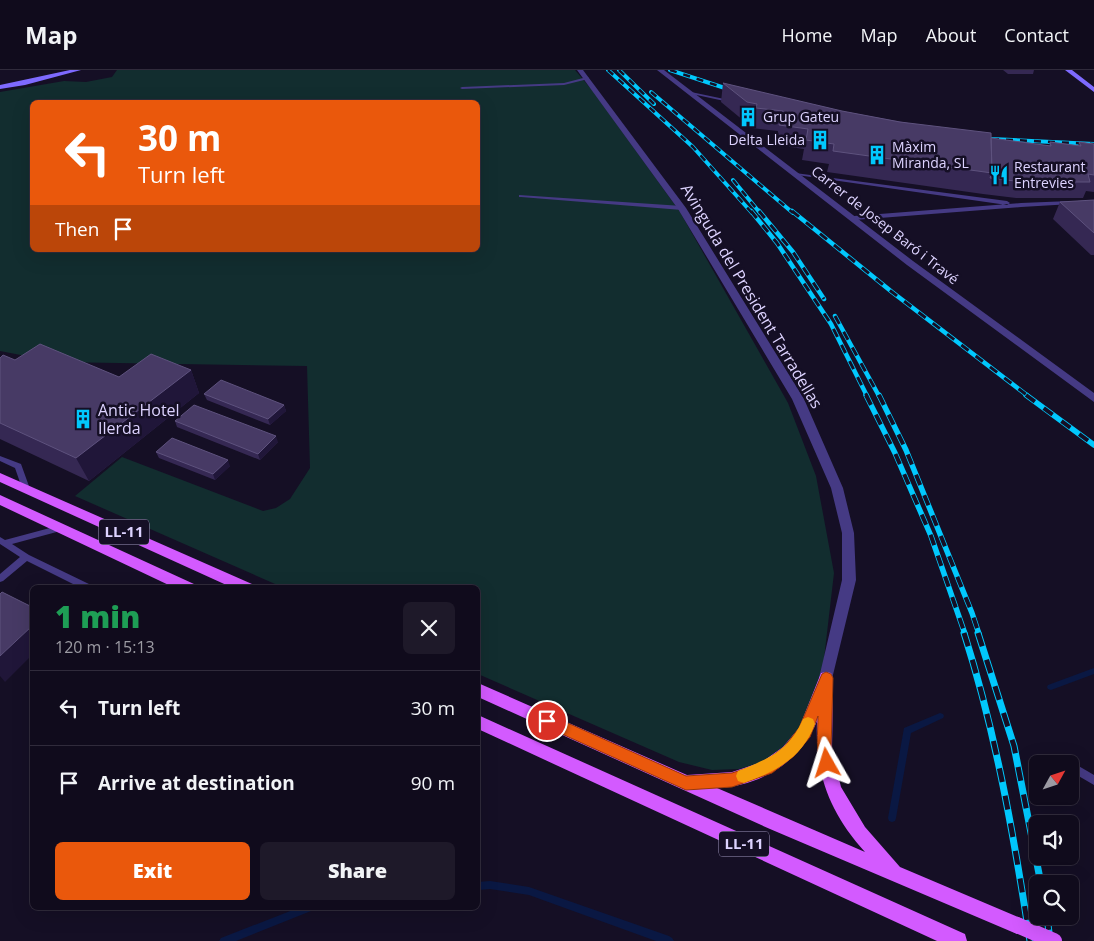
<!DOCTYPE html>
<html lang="en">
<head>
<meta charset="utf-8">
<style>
  body { margin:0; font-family:"Open Sans",sans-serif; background:#1e1929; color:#f1f3f6; height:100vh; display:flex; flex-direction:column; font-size:19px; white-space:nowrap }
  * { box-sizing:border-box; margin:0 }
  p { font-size:16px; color:#9c9ba3 }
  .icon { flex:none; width:28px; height:28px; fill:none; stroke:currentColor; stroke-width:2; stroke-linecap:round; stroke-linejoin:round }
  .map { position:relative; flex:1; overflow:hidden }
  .drawer { position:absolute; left:30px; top:515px; width:450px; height:325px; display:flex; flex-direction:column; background:#100b1c; border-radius:8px; box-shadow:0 5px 20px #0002,0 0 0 1px #302b3b }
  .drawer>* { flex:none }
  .guide { position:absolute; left:30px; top:30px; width:450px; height:152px; border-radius:8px; box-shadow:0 5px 20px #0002,0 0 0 1px #302b3b; background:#ea580c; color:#fff; overflow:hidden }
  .needle { width:32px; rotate:50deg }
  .tools { position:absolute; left:1029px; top:685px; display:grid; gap:10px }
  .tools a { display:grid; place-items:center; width:50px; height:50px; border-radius:8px; background:#100b1c; box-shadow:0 5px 20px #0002,0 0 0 1px #302b3b; font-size:25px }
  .pin { position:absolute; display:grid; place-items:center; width:42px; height:42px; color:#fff; margin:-21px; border:2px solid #fff; border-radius:50%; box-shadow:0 1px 5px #0007 }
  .me { position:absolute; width:55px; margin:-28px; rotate:354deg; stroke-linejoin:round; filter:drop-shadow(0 0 4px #0008) }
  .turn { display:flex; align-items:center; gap:18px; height:105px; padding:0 25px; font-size:22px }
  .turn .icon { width:65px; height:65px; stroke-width:2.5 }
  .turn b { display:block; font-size:35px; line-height:42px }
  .then { display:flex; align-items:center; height:48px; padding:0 25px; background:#0003; gap:10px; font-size:19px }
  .round { display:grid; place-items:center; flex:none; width:52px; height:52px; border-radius:8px; background:#1e1929 }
  .summary { display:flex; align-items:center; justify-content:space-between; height:85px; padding:0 25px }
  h1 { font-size:30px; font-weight:800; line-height:38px; color:#1e9e55 }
  .primary-button { display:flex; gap:10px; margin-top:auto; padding:10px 25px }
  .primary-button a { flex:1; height:58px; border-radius:8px; background:#ea580c; color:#fff; font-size:20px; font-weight:800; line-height:58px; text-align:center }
  .primary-button a+a { background:#1e1929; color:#f1f3f6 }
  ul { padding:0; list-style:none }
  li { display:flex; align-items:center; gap:15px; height:75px; padding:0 25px; border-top:1px solid #302b3b }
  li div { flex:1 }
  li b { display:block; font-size:19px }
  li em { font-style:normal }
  header { display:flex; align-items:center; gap:30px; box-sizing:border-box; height:70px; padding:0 25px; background:#100b1c; border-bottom:1px solid #302b3b }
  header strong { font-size:24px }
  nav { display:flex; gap:28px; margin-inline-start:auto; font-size:18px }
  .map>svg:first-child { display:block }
</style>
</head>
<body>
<header>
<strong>Map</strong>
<nav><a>Home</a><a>Map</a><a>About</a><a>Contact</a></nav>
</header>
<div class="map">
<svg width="1094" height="871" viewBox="0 0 1094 871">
  <rect width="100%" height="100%" fill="#150f25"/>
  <path fill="#122d2f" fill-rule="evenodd" d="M117,0H575L592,20L680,142L788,333L816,406L834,503L821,614L801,656L785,676L764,692L739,699L712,700L679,692L478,604V518L282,517L75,426L122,387L263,441L276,438L290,429L310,398L307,296L57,292L0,281V22L64,11L86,12L112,7ZM32,32H478V180H32Z"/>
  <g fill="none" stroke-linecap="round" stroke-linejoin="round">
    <path fill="#0a1843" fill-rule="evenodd" d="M1094,598V604L1051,620L1048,619L1047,617L1048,615Z
      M940,643L943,644L944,646L943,648L911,663L896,748L895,751L892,752L889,751L888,748L904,658Z
      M490,811L529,817L669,866L672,868L674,871H656L529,825L490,819L478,820V812Z
      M298,838H312L311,841L236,871H219L221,868Z"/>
    <path fill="#453a84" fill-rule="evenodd" d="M587,7L589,8L588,9L564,15L462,19L460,18L462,17L564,13Z
      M691,22L729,30L731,31L729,32L692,24L690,23Z
      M795,103L1007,131L1010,133L1007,135L797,105L795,104Z
      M519,125L682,136L685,138L682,140L521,127H519Z
      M1070,131L1072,132V134L1021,137L854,150L851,148L854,146L1021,133Z
      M0,386L21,394L30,419L29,421H23L15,398L0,391Z
      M61,455L64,456L65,458L64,460L12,474L29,485L91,515L92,518H81L27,491L3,511L0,512V504L20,487L0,474V467L5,470Z
      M1070,691L1094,705V715L1070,701V694H1066Z"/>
    <path fill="#453a84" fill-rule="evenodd" d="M577,0H583L686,138L804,329L843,418L854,463L856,510L831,613L826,614L821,613L819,608L842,510V463L831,418L792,329L678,139Z
      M657,0H664L913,191L1094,323V332L907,195Z"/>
    <path fill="#7e6aff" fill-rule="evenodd" d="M70,0H81L25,15L0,19V15Z
      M1065,0H1072L1094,17V22Z"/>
    <path fill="#d35aff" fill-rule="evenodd" d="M0,403L252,514L254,518H233L0,412Z
      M0,425L194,514L196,518H175L0,435Z
      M826,602L831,603L833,608L832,680L841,717L865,757L900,797L1023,849L1026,855L1023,861L1017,864L770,759L478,627V613L687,705L732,702L762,692L783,677L799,658L821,603ZM817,651C815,704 829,742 865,782L717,718C760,716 801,692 817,651Z
      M478,645L965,864L967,871H937L478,659Z"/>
    <defs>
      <path id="rail-far3" d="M608,0L693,77L752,143
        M619,0L654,34
        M670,0L737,22
        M651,22L793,143
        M992,69L1094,74
        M733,110L760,143"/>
      <path id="rail-far2" d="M751,141L777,173L831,254L867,326
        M759,141L793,182L824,229
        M792,141L892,222L1028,326
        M835,246L879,326"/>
      <path id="rail-far1" d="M866,325L895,383L931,466L965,564
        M879,325L906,380L972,543L979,564
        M1026,325L1094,375"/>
      <path id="rail" d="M964,563C996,663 1014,767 1030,871
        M978,563L1014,676L1041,814
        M1047,846L1050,871"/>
    </defs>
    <use href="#rail-far3" stroke="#01c8fd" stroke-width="4"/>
    <use href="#rail-far2" stroke="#01c8fd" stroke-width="4.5"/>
    <use href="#rail-far1" stroke="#01c8fd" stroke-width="5.5"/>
    <use href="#rail" stroke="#01c8fd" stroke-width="7"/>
    <use href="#rail-far3" stroke="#150f25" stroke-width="2.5" stroke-dasharray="7" stroke-linecap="butt"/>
    <use href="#rail-far2" stroke="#150f25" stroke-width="3" stroke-dasharray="9" stroke-linecap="butt"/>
    <use href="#rail-far1" stroke="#150f25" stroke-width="4" stroke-dasharray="11" stroke-linecap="butt"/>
    <use href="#rail" stroke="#150f25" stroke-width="5" stroke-dasharray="14" stroke-linecap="butt"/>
    <path stroke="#d35aff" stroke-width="16" d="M1017,855L1054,871"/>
  </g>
  <path fill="#352853" d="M1003,0H1034L1033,4H1008Z
    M723,13L842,41L991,68L1049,76L1050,72L1078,76L1079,72L1094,74V122L1086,121L1083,128H1016L983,124L827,102L829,94L802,90L804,79L775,75L778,61L752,58L753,53L744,51L721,32Z
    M1094,130V185H1091L1053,149L1060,132Z
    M0,288L119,307L191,300L199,323L89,411L0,369Z
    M204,324L284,335L286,341L270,355L207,330Z
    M175,351L278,372L260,390L177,357Z
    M156,382L230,396L215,410L159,388Z"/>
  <path fill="#201639" d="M191,300L199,323L89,411L76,388Z
    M284,335L286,341L270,355L268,349Z
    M276,366L278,372L260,390L258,384Z
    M228,390L230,396L215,410L213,404Z
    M32,556V585L5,612L0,606V586Z"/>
  <path fill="#473a65" stroke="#5e527e" d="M723,13L842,41L900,52L991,63L992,103L833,81L834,74L806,70L808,59L779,55L783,41L756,38L757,34L747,32Z
    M991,68L1051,76L1050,72L1081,76L1079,72L1094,74V105L1088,104L1090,112H1023L990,108L992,103Z
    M1094,130V163L1060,132Z
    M40,274L119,307L151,284L191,300L76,388L0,353V288L3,285L15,290Z
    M221,310L284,335L268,349L204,324Z
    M194,335L276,366L258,384L175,351Z
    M172,368L228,390L213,404L156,382Z
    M2,522L32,537V556L0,586V524Z"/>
  <path fill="#ea580c" stroke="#983908" d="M826,602L831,604L833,608L831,680L834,693L832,698L827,700L822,698C815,682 818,663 818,646L810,667L794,686L772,703L732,717L686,720L542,655L540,651L542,646L547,645L552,646L686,706L732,703L763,693L784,677L799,658L822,604Z"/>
  <path fill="#f59e0b" d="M808,647L813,649L815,654C802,688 777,701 744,713L738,711L736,706L738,701C768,689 789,681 803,649Z"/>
  <defs>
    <symbol id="building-bare" viewBox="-9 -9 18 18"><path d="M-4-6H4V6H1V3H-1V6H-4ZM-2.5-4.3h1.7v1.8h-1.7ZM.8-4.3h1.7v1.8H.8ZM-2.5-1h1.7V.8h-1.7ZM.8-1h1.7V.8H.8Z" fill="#01c8fd" stroke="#150f25" stroke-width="2.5" paint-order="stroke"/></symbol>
    <symbol id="restaurant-bare" viewBox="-9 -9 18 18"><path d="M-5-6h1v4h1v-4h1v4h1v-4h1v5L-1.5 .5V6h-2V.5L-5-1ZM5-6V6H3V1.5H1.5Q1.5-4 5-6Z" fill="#01c8fd" stroke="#150f25" stroke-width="2.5" paint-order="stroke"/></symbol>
  </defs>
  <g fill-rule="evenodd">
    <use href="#building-bare" x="734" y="33" width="28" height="28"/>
    <use href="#building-bare" x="806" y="56" width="28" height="28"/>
    <use href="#building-bare" x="863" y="71" width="28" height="28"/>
    <use href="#restaurant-bare" x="985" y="91" width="28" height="28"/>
    <use href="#building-bare" x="69" y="335" width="28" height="28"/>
  </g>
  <g text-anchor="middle" stroke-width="5" stroke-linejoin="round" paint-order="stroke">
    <g font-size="14" fill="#ddd3ff" stroke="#150f25" text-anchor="start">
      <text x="763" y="52">Grup Gateu</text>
      <text x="805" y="75" text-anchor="end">Delta Lleida</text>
      <text x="892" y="82">Màxim<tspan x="892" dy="16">Miranda, SL</tspan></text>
      <text x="1014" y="102">Restaurant<tspan x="1014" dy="16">Entrevies</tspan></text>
    </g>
    <g font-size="14" fill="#ddd3ff" stroke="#150f25">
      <text transform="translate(885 155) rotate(38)" y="5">Carrer de Josep Baró i Travé</text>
    </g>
    <g fill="#150f25" stroke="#a198be" stroke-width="1">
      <rect x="99" y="449.5" width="50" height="25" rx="4"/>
      <rect x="719" y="761.5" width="50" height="25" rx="4"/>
    </g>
    <g font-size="15" font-weight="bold" fill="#ddd3ff">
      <text x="124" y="467">LL-11</text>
      <text x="744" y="779">LL-11</text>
    </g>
    <g font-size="16" fill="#ddd3ff" stroke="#150f25">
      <text transform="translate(752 226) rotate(59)" y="6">Avinguda del President Tarradellas</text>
    </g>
    <g font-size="16" fill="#ddd3ff" stroke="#150f25" text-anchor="start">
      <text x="98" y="346">Antic Hotel<tspan x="98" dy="18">Ilerda</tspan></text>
    </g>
  </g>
</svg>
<div class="tools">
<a><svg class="needle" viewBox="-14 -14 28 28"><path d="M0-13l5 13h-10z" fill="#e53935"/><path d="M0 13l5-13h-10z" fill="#9c9ba3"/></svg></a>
<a><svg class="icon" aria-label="sound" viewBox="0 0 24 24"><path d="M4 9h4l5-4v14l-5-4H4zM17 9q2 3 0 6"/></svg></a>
<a><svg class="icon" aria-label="search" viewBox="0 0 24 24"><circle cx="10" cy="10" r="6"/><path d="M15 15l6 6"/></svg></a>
</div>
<div class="pin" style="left:547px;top:651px;background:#d93025"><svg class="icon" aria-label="arrive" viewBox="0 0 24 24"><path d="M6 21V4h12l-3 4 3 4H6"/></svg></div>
<svg class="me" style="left:827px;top:693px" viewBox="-20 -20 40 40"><path d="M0-17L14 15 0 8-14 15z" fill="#ea580c" stroke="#fff" stroke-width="4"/></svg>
<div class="guide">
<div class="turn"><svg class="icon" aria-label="left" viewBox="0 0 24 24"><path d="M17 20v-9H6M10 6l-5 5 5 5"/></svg><div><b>30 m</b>Turn left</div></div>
<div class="then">Then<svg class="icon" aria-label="arrive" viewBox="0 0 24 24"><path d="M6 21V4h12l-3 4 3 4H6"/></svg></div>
</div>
<section class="drawer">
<div class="summary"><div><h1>1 min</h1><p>120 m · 15:13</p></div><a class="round"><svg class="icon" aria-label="close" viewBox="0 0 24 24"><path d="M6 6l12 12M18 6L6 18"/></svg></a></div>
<ul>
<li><svg class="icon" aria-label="left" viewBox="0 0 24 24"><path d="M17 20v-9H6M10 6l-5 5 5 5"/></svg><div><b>Turn left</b></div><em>30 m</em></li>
<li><svg class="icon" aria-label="arrive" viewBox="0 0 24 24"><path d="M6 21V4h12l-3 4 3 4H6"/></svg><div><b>Arrive at destination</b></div><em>90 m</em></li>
</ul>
<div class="primary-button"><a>Exit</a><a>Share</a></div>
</section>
</div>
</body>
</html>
